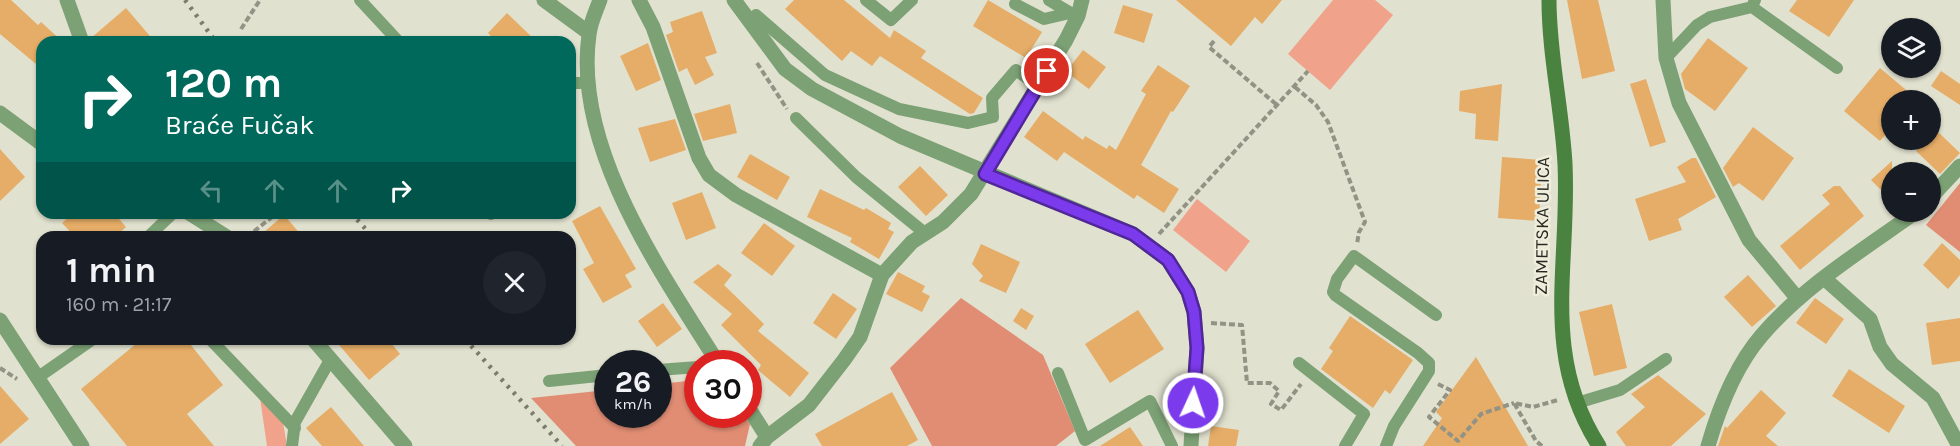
<!DOCTYPE html>
<html lang="en">
<head>
<meta charset="utf-8">
<style>
  body { margin:0; font-family:Karla,sans-serif; background:#20242c; color:#f1f3f6; height:100vh; display:flex; flex-direction:column; font-size:22px; white-space:nowrap }
  * { box-sizing:border-box; margin:0 }
  p { font-size:20px; color:#9ea1a6 }
  .icon { flex:none; width:33px; height:33px; fill:none; stroke:currentColor; stroke-width:2; stroke-linecap:round; stroke-linejoin:round }
  .map { position:relative; flex:1; overflow:hidden }
  .details { position:absolute; left:36px; top:231px; width:540px; height:114px; display:flex; flex-direction:column; background:#171b24; border-radius:18px; box-shadow:0 2px 4px #0004 }
  .details>* { flex:none }
  .hud { position:absolute; left:36px; top:36px; width:540px; height:183px; border-radius:18px; box-shadow:0 2px 4px #0004; background:#00695c; color:#fff; overflow:hidden }
  .buttons { position:absolute; left:1881px; top:18px; display:grid; gap:12px }
  .buttons a { display:grid; place-items:center; width:60px; height:60px; border-radius:50%; background:#171b24; box-shadow:0 2px 4px #0004; font-size:30px }
  .speed { position:absolute; left:594px; top:350px; display:flex; gap:12px; font-size:30px; font-weight:700; text-align:center }
  .speed>* { display:grid; place-content:center; width:78px; height:78px; border-radius:50%; background:#171b24; box-shadow:0 2px 4px #0004; line-height:1 }
  .speed small { font-size:15px; font-weight:400 }
  .speed .limit { border:9px solid #d22; background:#fff; color:#111 }
  .pin { position:absolute; display:grid; place-items:center; width:51px; height:51px; color:#fff; margin:-26px; border:3px solid #fff; border-radius:50%; box-shadow:0 2px 6px #0007 }
  .me { position:absolute; width:66px; margin:-33px; rotate:3deg; stroke-linejoin:round; filter:drop-shadow(0 0 4px #0008) }
  .turn { display:flex; align-items:center; gap:21px; height:126px; padding:0 30px; font-size:27px }
  .turn .icon { width:78px; height:78px; stroke-width:2.5 }
  .turn b { display:block; font-size:42px; line-height:51px }
  .lanes { display:flex; align-items:center; height:57px; padding:0 30px; background:#0003; justify-content:center; gap:30px; direction:ltr }
  .lanes .off { opacity:.35 }
  .round { display:grid; place-items:center; flex:none; width:63px; height:63px; border-radius:32px; background:#20242c }
  .head { display:flex; align-items:center; justify-content:space-between; height:102px; padding:0 30px }
  h1 { font-size:36px; font-weight:700; line-height:45px }
  .map>svg:first-child { display:block }
</style>
</head>
<body>
<div class="map">
<svg width="1960" height="446" viewBox="0 0 1960 446">
  <rect width="100%" height="100%" fill="#e1e1cf"/>
  <path fill="#f0a28b" d="M1333,0H1375L1393,15L1330,90L1288,54Z
    M1197,199L1250,241L1226,272L1173,230Z
    M260,398L283,422L287,446H267Z"/>
  <path fill="#e18d74" d="M1960,183V252L1926,225Z
    M961,298L1043,355L1075,431L1056,446H932L890,368Z
    M697,380L698,414H742L750,424L745,446H576L531,398L607,390L608,414H658L659,384Z"/>
  <path fill="#e5ad67" d="M0,0H11L38,25L41,22L63,42H42V69L0,34Z
    M794,0H844L890,38L894,30L926,51L921,58L983,98L974,113L970,114L880,56L872,66L851,51L842,61L785,9Z
    M988,0L1042,32L1026,58L973,26Z
    M1176,0H1282L1262,24L1255,17L1231,46Z
    M1567,0H1598L1615,71L1582,79Z
    M1797,0H1854L1829,37L1789,11Z
    M1123,5L1153,14L1144,43L1114,33Z
    M126,8L155,42H92L91,38Z
    M702,11L717,53L705,57L714,75L695,85L687,68L679,72L666,35L673,32L670,22Z
    M507,13L537,42H497L488,33Z
    M1708,38L1748,68L1715,111L1685,89L1681,74Z
    M648,43L661,80L636,91L620,56Z
    M1083,50L1106,67L1089,89L1066,72Z
    M1158,65L1190,86L1173,112L1171,111L1141,165L1179,189L1164,213L1137,195L1134,199L1064,152L1057,161L1024,137L1043,111L1083,140L1085,136L1107,149L1109,145L1116,150L1146,94L1141,91Z
    M1880,68L1918,100H1892V127L1880,141L1844,111Z
    M1941,71L1960,84V105L1931,86Z
    M1646,79L1666,142L1650,147L1630,84Z
    M1502,84L1498,141L1475,139L1476,114L1459,111L1460,91Z
    M730,104L737,133L703,141L694,114Z
    M675,119L686,150L650,162L638,128Z
    M1753,127L1794,158L1763,201L1739,183L1733,187L1723,168Z
    M1936,130L1960,153L1940,174L1916,151L1927,140H1930Z
    M0,149L25,177L0,201Z
    M750,154L790,177L777,200L737,177Z
    M1502,157L1542,160L1539,221L1498,218Z
    M1692,158H1696L1716,197L1678,219L1682,230L1649,241L1635,199L1686,182L1677,167Z
    M1892,161V201L1871,180Z
    M920,166L948,195L926,216L898,187Z
    M1834,186H1840L1864,216L1800,270L1780,246L1830,204L1822,195Z
    M820,189L864,210L866,208L891,223L888,229L894,232L879,259L850,242L852,238L807,217Z
    M702,192L716,228L686,240L672,203Z
    M600,206L636,269L625,275L632,287L603,303L583,269L594,263L572,221Z
    M73,213H114L126,227L115,237H75L62,223Z
    M284,215L303,237H258Z
    M764,223L795,246L772,276L741,253Z
    M1942,243L1960,260V275L1948,289L1923,265Z
    M981,244L1020,262L1006,293L979,281L983,276L972,264Z
    M718,264L732,275L724,285L764,324L758,331L809,373L790,397L758,370L761,365L721,325L732,314L693,282Z
    M898,272L925,286L922,292L930,296L922,312L886,294Z
    M1748,275L1776,306L1752,327L1724,297Z
    M833,293L857,309L836,339L813,323Z
    M1815,298L1844,319L1826,344L1796,323Z
    M663,303L682,329L657,347L638,321Z
    M1612,304L1627,368L1594,376L1579,312Z
    M1021,308L1034,316L1026,330L1013,321Z
    M1138,310L1164,349L1110,383L1085,344Z
    M1350,316L1413,360L1390,394L1385,390L1373,408L1321,369L1333,351L1329,348Z
    M1960,318V361L1932,365L1926,323Z
    M142,339H186L223,385L187,414L214,446H127L81,389Z
    M334,339H388L400,354L369,380Z
    M1476,357L1528,446H1423L1442,418L1436,412Z
    M1849,369L1905,406L1889,433L1832,396Z
    M1658,375L1706,414L1671,446H1626L1616,432L1645,407L1631,394Z
    M0,386L29,419L0,444Z
    M1761,390L1786,413L1766,436L1778,446H1718L1725,426L1727,428Z
    M892,392L918,440L907,446H822L815,434Z
    M331,407L364,446H322L306,428Z
    M1211,426L1239,430L1236,446H1208Z
    M1130,427L1143,446H1100Z"/>
  <g fill="none" stroke-linecap="round" stroke-linejoin="round">
    <path stroke="#929285" stroke-width="4" stroke-dasharray="6 3" stroke-linecap="butt" d="M241,29L260,0
      M1214,41L1209,47L1277,105
      M757,63L787,109
      M1295,87L1316,105L1328,122L1365,222L1359,232L1357,244
      M1159,234L1308,71
      M247,237L277,213
      M1211,323L1242,325L1247,383H1270L1279,391L1271,404L1281,410L1301,384
      M0,368L17,379
      M1438,384L1450,390L1429,417L1458,441L1481,414L1514,403
      M1542,446L1536,441L1514,403L1533,407L1558,400"/>
    <path stroke="#7ca175" stroke-width="12" d="M360,0L399,42
      M866,0L891,20L912,0
      M1049,0L1074,15
      M1015,4L1044,19L1070,13
      M1752,7L1837,68
      M756,15L825,75L899,109L968,123L993,117L992,98L1016,70L1038,86
      M1666,58L1697,25L1710,17L1752,7L1755,0
      M570,83H588
      M796,118L856,177L926,234
      M490,213L491,214
      M148,237L173,213
      M210,339L295,428
      M1299,363L1364,414L1345,446
      M658,370L698,367
      M1058,373L1085,440L1150,401L1172,446
      M37,378L93,339
      M549,381L608,375
      M1577,403L1620,390L1666,359
      M292,446L295,422L330,360
      M1386,446L1394,426L1429,371V363L1418,353L1335,295L1333,292L1337,279L1354,256L1436,315"/>
    <path stroke="#7ca175" stroke-width="15" d="M67,0L82,42
      M544,0L589,33
      M600,0C596,11 590,23 589,35C573,148 661,272 718,363
      M639,0L653,27L699,158L709,175L736,195L882,275
      M734,0L785,69L812,89L900,136L1133,234L1168,260L1188,292L1194,312L1197,348L1191,446
      M1663,0L1666,58L1679,103L1749,240L1798,299
      M0,113L42,144
      M1930,198L1960,166
      M189,213L227,237
      M1825,279L1870,319L1880,347L1892,364L1933,398L1959,446
      M0,320L82,446
      M313,339L405,446
      M748,407L767,437
      M760,446L767,437L809,405L844,360L860,337L882,275L912,242L943,222L971,194L1066,40L1078,16L1082,0
      M1708,446C1719,408 1736,365 1762,335C1804,286 1864,249 1916,212"/>
    <path stroke="#4a823f" stroke-width="15" d="M1549,0C1549,55 1562,109 1565,164C1570,265 1540,354 1599,446"/>
    <path stroke="#7b7b6f" stroke-width="4.5" stroke-dasharray="3 6" stroke-linecap="butt" d="M185,0L216,42
      M351,213L373,237
      M465,339L562,446"/>
  </g>
  <g fill="none" stroke-linecap="round" stroke-linejoin="round">
    <defs>
      <path id="route" d="M1047,71L985,174L1133,234L1168,260L1188,292L1194,312L1197,348L1193,403"/>
    </defs>
    <use href="#route" stroke="#51269a" stroke-width="15"/>
    <use href="#route" stroke="#7c3aed" stroke-width="10"/>
  </g>
  <g text-anchor="middle" stroke-width="5" stroke-linejoin="round" paint-order="stroke">
    <g font-size="18" fill="#282821" stroke="#efeedc">
      <text transform="translate(1542 226) rotate(-89)" y="6">ZAMETSKA ULICA</text>
    </g>
  </g>
</svg>
<div class="buttons">
<a><svg class="icon" aria-label="layers" viewBox="0 0 24 24"><path d="M12 4l9 5-9 5-9-5zM3 14l9 5 9-5"/></svg></a>
<a>+</a>
<a>−</a>
</div>
<div class="speed"><div>26<small>km/h</small></div><div class="limit">30</div></div>
<div class="pin" style="left:1047px;top:71px;background:#d93025"><svg class="icon" aria-label="arrive" viewBox="0 0 24 24"><path d="M6 21V4h12l-3 4 3 4H6"/></svg></div>
<svg class="me" style="left:1193px;top:403px" viewBox="-20 -20 40 40"><circle r="17" fill="#7c3aed" stroke="#fff" stroke-width="3"/><path d="M0-11L8 9 0 5-8 9z" fill="#fff"/></svg>
<div class="hud">
<div class="turn"><svg class="icon" aria-label="right" viewBox="0 0 24 24"><path d="M7 20v-9h11M14 6l5 5-5 5"/></svg><div><b>120 m</b>Braće Fučak</div></div>
<div class="lanes"><svg class="icon off" aria-label="left" viewBox="0 0 24 24"><path d="M17 20v-9H6M10 6l-5 5 5 5"/></svg><svg class="icon off" aria-label="ahead" viewBox="0 0 24 24"><path d="M12 20V5M6 11l6-6 6 6"/></svg><svg class="icon off" aria-label="ahead" viewBox="0 0 24 24"><path d="M12 20V5M6 11l6-6 6 6"/></svg><svg class="icon" aria-label="right" viewBox="0 0 24 24"><path d="M7 20v-9h11M14 6l5 5-5 5"/></svg></div>
</div>
<section class="details">
<div class="head"><div><h1>1 min</h1><p>160 m · 21:17</p></div><a class="round"><svg class="icon" aria-label="close" viewBox="0 0 24 24"><path d="M6 6l12 12M18 6L6 18"/></svg></a></div>
</section>
</div>
</body>
</html>
